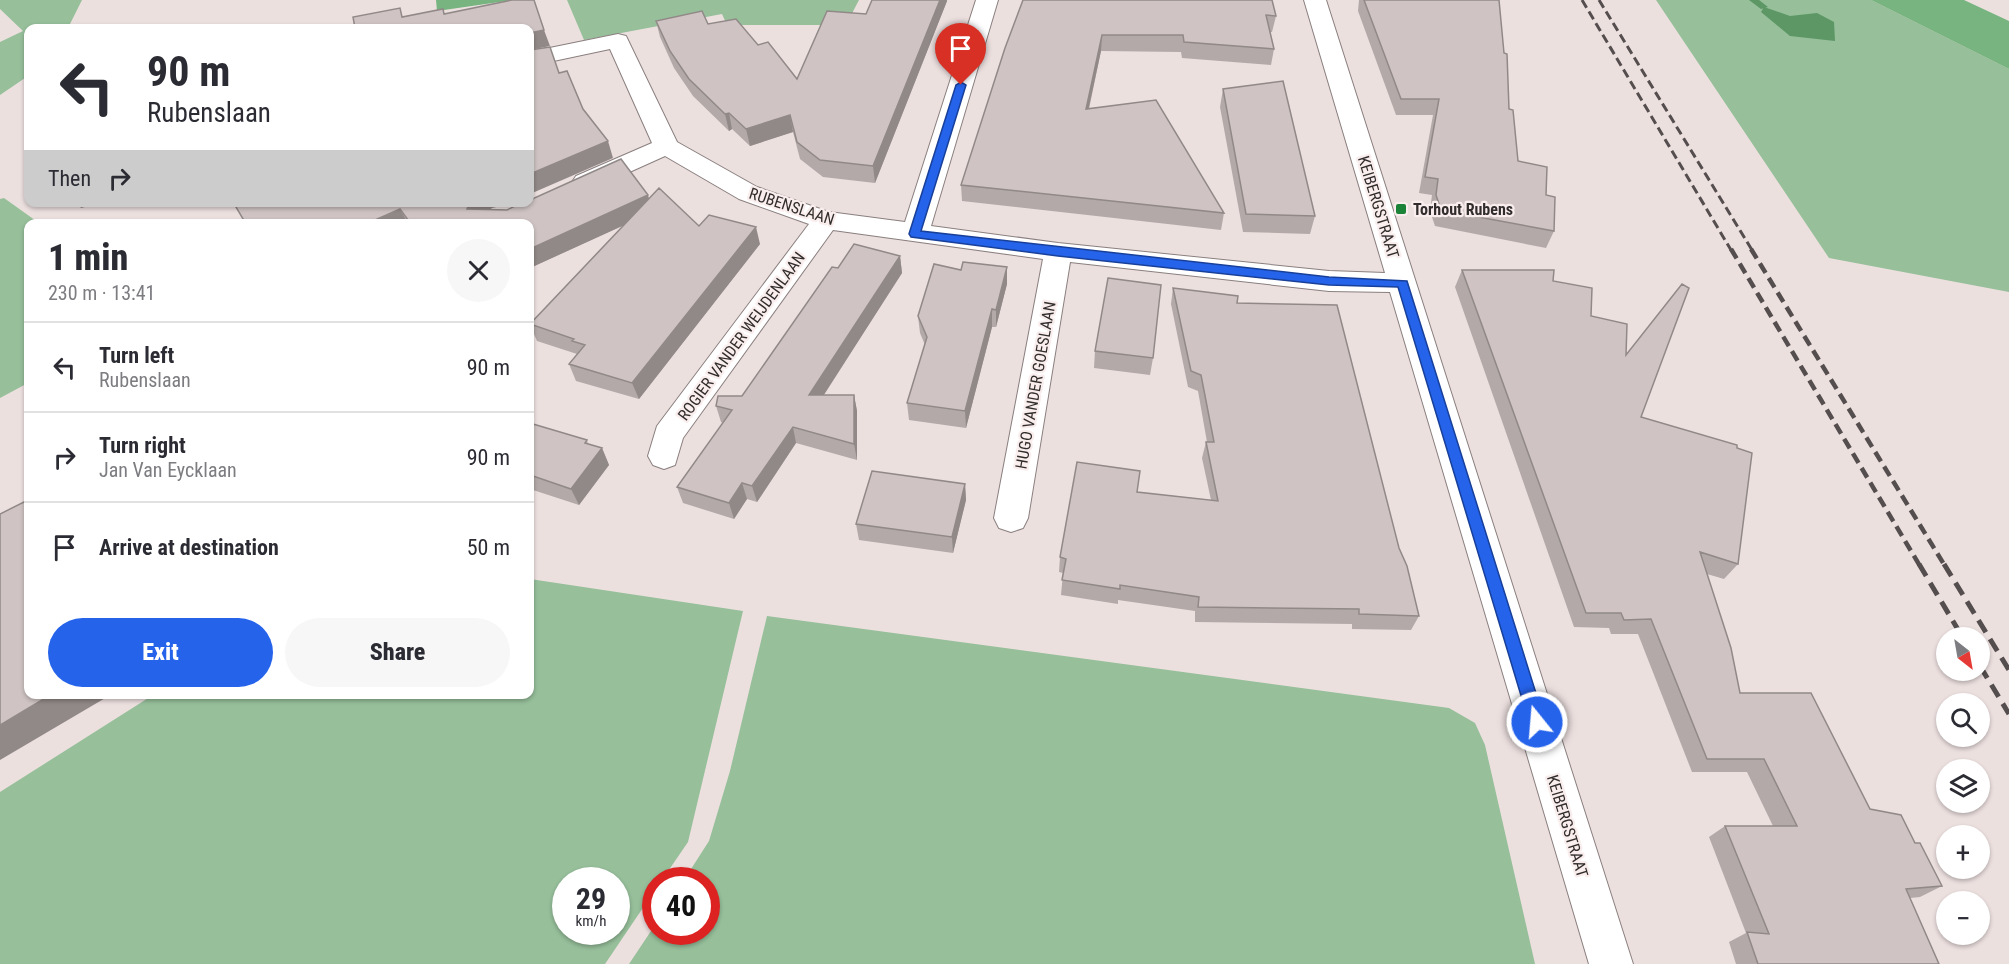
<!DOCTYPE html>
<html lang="en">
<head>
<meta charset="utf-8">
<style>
  body { margin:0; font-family:"Roboto Condensed",sans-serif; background:#f7f7f7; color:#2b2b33; height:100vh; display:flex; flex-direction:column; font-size:22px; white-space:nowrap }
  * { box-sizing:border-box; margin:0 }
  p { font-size:20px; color:#7c7c81 }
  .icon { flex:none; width:33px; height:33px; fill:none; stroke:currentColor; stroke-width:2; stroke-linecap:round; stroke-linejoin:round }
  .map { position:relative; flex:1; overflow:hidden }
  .details { position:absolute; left:24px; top:219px; width:510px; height:480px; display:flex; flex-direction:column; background:#fff; border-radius:12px; box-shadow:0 2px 4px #0004 }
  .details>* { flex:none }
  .guide { position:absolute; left:24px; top:24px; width:510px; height:183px; border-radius:12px; box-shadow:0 2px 4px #0004; background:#fff; color:#2b2b33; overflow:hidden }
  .needle { width:39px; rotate:149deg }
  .tools { position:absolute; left:1936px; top:627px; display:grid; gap:12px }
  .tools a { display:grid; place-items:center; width:54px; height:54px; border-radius:50%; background:#fff; box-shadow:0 2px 4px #0004; font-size:30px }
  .speed { position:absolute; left:552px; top:867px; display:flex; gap:12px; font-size:30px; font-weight:700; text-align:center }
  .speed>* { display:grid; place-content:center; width:78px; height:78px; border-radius:50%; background:#fff; box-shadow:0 2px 4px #0004; line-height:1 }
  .speed small { font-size:15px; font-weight:400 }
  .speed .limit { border:9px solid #d22; background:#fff; color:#111 }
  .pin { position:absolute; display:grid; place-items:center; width:51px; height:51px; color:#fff; margin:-62px -26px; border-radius:50% 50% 50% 0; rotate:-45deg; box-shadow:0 0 6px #0007 }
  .pin .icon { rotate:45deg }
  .me { position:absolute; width:66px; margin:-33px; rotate:343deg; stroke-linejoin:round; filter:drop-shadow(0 0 4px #0008) }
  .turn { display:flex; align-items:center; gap:21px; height:126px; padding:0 24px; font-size:27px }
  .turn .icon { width:78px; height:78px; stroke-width:2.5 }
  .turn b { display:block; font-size:42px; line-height:51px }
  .then { display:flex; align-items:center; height:57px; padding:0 24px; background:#0003; gap:12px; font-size:22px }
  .round { display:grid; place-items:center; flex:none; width:63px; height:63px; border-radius:32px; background:#f7f7f7 }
  .overview { display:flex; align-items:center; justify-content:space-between; height:102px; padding:0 24px }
  h1 { font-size:36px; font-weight:800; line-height:45px }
  .cta { display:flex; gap:12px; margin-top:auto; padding:12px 24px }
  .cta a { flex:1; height:69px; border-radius:36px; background:#2563eb; color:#fff; font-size:24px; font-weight:800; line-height:69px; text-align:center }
  .cta a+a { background:#f7f7f7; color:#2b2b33 }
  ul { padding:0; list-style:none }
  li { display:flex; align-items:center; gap:18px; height:90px; padding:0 24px; border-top:2px solid #e1e1e2 }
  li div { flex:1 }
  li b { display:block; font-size:22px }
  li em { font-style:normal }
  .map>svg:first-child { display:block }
</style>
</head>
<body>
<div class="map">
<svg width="2009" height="964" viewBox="0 0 2009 964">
  <rect width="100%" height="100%" fill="#ece0df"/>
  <path fill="#96bf9a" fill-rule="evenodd" d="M0,0H82L68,28H28V76L0,95V42L23,31L0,9Z
    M567,0H859L846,25H727L722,14L584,40Z
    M1656,0H1871L2009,69V292L1829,258Z
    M4,198L39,223L28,224V383L0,398V199Z
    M530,579L743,611L688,842L662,880H656L655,890L605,964H0V792L153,695L530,694ZM616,880V932H566V880Z
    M767,616L1449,708L1475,723L1485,745L1535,964H629L655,925L656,932H706V880H684L709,841L730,771Z"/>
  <path fill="#77b47f" d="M436,0H514L437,11Z
    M1871,0H1964L2009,21V69Z"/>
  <path fill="#5c9765" d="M1764,7L1790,16L1817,13L1834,22L1835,41L1790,36L1761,12Z"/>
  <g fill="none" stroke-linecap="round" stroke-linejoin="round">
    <path fill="#5c9765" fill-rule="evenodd" d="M1749,0H1759L1768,7L1761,9Z"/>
    <defs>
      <path id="minor" d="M976,0H998L931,226L1058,243L1329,271L1385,273L1304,0H1326L1633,964H1589L1390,292L1329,291L1070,262L1028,518L1023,528L1011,532L999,528L994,518L1043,259L833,230L683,438L675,465L664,469L653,465L648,456L657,426L809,224L739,199L665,156L594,188L585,190L576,188L572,182L576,176L652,143L610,49L530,66V52L618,34L626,36L677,142L757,187L829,212L905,222Z"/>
    </defs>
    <use href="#minor" stroke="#8a7f7f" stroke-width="2"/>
    <use href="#minor" fill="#fff" fill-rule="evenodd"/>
    <path stroke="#554e4e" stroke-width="3" stroke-dasharray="9 4.5" stroke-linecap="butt" d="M1582,0L1731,250
      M1599,0L1752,250"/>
    <path stroke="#554e4e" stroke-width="4.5" stroke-dasharray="11 6" stroke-linecap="butt" d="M1731,249L1920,566
      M1751,249L1945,566"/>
    <path stroke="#554e4e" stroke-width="5" stroke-dasharray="14 8" stroke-linecap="butt" d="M1919,564L1963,638
      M1944,564L2009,670
      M1980,666L2009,714"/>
  </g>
  <path fill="#b2a9a8" d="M872,0H947V1L875,183L823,177L800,159L793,132L750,146L732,129L729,131L693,96L674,68L660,37L656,21L708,24L758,45L797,79L866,14Z
    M1023,0L1276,16L1272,32H1270L1274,49L1271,65L1182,58L1181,52L1101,51L1089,109L1224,213L1221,230L962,201L961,185Z
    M1359,0H1499L1509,109L1518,161L1546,195L1554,231L1546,248L1435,226L1430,211L1432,195L1419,193L1433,115H1396L1358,11Z
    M1223,89L1315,216L1310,234L1243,232L1220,107Z
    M649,199L699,226L760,244L639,399L576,381L569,364L577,354L537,341L530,325V324L624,225L530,268V224H246L233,202L492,208L490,209L507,210Z
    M900,256L902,273L823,395H854L857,411V460L796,443L757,502L747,499L734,519L683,503L677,487L723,423L721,422L716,406L742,396L838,268Z
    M1007,267V284L996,327H992L966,428L909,420L907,403L925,345L920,333L918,316L961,270Z
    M1462,270L1553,281L1591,316L1626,355L1641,417L1738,564L1724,579L1707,574L1740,693L1870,809L1915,843L1942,886L1920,897L1910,898L1939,964H1736L1729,942L1746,933L1709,837L1725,826H1773L1747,772H1692L1638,634H1611L1609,628L1574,627L1455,287Z
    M1173,288L1237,303L1399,548L1419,616L1411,630L1352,629V624L1195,622V611L1118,600V604L1061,595L1063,573L1059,572L1060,557L1137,492L1211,500L1202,458L1206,442H1207L1198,391L1188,387L1171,304Z
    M1095,351L1153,358L1150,375L1094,368Z
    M530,428L587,440L588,444L602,448L609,465L579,505L530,489Z
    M965,484L966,500L953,553L859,540L856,524Z"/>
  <path fill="#918988" d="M940,0H947V1L875,183L873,166Z
    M544,30L550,46L530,50V33Z
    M1102,35L1101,51L1085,125L1086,109Z
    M729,113L732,129L729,131L725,114Z
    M790,115L793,132L750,146L746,129Z
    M608,141L613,158L530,194V174Z
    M648,195L653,212L530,268V249Z
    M77,202H103L81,208Z
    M470,202H517L492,208L478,217L467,209Z
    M400,209L408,224H366Z
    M756,227L760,244L639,399L632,383Z
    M900,256L902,273L813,412L809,395Z
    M1007,267V284L996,327V310Z
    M992,309V327L966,428L965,411Z
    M854,395L857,411V460L854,444Z
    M793,427L796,443L757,502L752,486Z
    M602,448L609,465L579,505L571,489Z
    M742,483L747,499L734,519L729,503Z
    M965,484L966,500L953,553L952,537Z
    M52,694H106L107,697L0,760V725Z"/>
  <path fill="#cfc4c3" stroke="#918988" stroke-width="1.5" d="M512,0H534L544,30L530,33V28H355L353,17L400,8L402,17L443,9L444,14Z
    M872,0H940L873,166L820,160L797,142L790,115L746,129L729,113L725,114L689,79L670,51L656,21L702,11L708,24L736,19L758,45L768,42L797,79L827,11L866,14Z
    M1023,0H1272L1276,16L1266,15L1274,49L1184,42L1183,35H1102L1086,109L1156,100L1224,213L961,185L1005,48Z
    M1364,0H1499L1504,53L1507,54L1509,109L1513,110L1518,161L1547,167L1546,195L1555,197L1554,231L1441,210L1436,195L1438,179L1425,177L1439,99H1401Z
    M550,47L559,73L567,71L583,109L608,141L530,174V50Z
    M1283,81L1315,216L1246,214L1223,89Z
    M621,159L648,195L530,249V224H411L400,209L366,224H246L233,202H470L467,209L507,210L523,202H530V200Z
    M659,188L699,226L709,215L756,227L632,383L569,364L585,345L572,341L574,339L530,324Z
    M854,244L900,256L809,395H854V444L793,427L752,486L742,483L729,503L677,487L732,410L716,406L718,396H742L832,267L838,268Z
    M963,262L1007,267L996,310L992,309L965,411L907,403L927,337L918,316L934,264L961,270Z
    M1462,270H1554L1553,281L1592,288L1591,316L1627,324L1626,355L1682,284L1689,288L1641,417L1737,445V448L1752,453L1738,564L1700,552L1731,648L1740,693H1811L1870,809L1901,815L1915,843H1920L1942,886L1906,889L1939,964H1758L1747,932L1769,934L1725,826H1797L1764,759H1707L1651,619L1624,620L1621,613H1586Z
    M1108,278L1161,285L1153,358L1095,351Z
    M1173,288L1238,296L1237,303L1337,305L1399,548L1407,566L1419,616L1359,614V609L1198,607L1199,597L1120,585V589L1062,580L1066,559L1060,557L1077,462L1140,471L1137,492L1218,501L1206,442H1214L1201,375L1191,371Z
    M533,424L587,440L585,443L602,448L571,489L530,475V428Z
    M872,471L965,484L952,537L856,524Z
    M28,500V694H52L0,725V514Z"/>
  <path fill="#2563eb" stroke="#184099" stroke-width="1.5" d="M961,82L966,85L921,231L1329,277L1407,281L1545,722L1543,727L1537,729L1531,727L1529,722L1398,287L1329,285L1058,256L911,237L909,234L956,85Z"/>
  <rect fill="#1b8338" stroke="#f9eeed" stroke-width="2" x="1395" y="203" width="12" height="12" rx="3"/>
  <g text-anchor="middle" stroke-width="4.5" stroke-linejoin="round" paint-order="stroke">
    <g font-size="16" fill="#322d2d" stroke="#f9eeed">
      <text transform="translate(792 206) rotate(18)" y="6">RUBENSLAAN</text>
      <text transform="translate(1379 207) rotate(73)" y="6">KEIBERGSTRAAT</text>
      <text transform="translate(741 336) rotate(-54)" y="6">ROGIER VANDER WEIJDENLAAN</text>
      <text transform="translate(1035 385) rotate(-80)" y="6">HUGO VANDER GOESLAAN</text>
      <text transform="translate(1568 826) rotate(73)" y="6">KEIBERGSTRAAT</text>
    </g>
    <g font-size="16" font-weight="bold" fill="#322d2d" stroke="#f9eeed" text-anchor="start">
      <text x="1413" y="215">Torhout Rubens</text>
    </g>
  </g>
</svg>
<div class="tools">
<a><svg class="needle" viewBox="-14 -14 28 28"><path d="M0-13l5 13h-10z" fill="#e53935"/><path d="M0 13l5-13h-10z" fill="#7c7c81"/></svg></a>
<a><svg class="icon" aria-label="search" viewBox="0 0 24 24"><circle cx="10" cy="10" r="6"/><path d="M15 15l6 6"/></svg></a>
<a><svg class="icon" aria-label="layers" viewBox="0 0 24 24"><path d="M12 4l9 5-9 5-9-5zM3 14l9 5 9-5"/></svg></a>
<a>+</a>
<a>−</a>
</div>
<div class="speed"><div>29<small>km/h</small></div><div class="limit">40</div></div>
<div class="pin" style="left:961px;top:85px;background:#d93025"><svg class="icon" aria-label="arrive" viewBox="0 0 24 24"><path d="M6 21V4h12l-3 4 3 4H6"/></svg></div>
<svg class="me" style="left:1537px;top:722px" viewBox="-20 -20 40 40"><circle r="17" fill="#2563eb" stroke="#fff" stroke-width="3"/><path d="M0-11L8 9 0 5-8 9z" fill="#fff"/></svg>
<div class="guide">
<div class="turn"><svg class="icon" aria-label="left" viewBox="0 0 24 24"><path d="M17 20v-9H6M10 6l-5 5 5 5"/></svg><div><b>90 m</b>Rubenslaan</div></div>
<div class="then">Then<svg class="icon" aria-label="right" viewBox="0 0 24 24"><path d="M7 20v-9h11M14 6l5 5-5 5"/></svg></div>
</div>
<section class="details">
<div class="overview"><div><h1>1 min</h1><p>230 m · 13:41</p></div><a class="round"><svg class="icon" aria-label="close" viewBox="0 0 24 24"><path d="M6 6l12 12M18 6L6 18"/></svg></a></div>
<ul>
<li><svg class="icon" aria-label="left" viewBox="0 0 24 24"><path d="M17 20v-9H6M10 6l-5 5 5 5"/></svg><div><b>Turn left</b><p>Rubenslaan</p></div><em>90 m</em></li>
<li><svg class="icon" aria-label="right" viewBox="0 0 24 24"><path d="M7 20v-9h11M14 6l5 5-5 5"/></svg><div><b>Turn right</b><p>Jan Van Eycklaan</p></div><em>90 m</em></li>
<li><svg class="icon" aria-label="arrive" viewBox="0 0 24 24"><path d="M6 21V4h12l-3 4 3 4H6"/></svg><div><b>Arrive at destination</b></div><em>50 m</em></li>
</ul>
<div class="cta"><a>Exit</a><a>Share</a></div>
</section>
</div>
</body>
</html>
